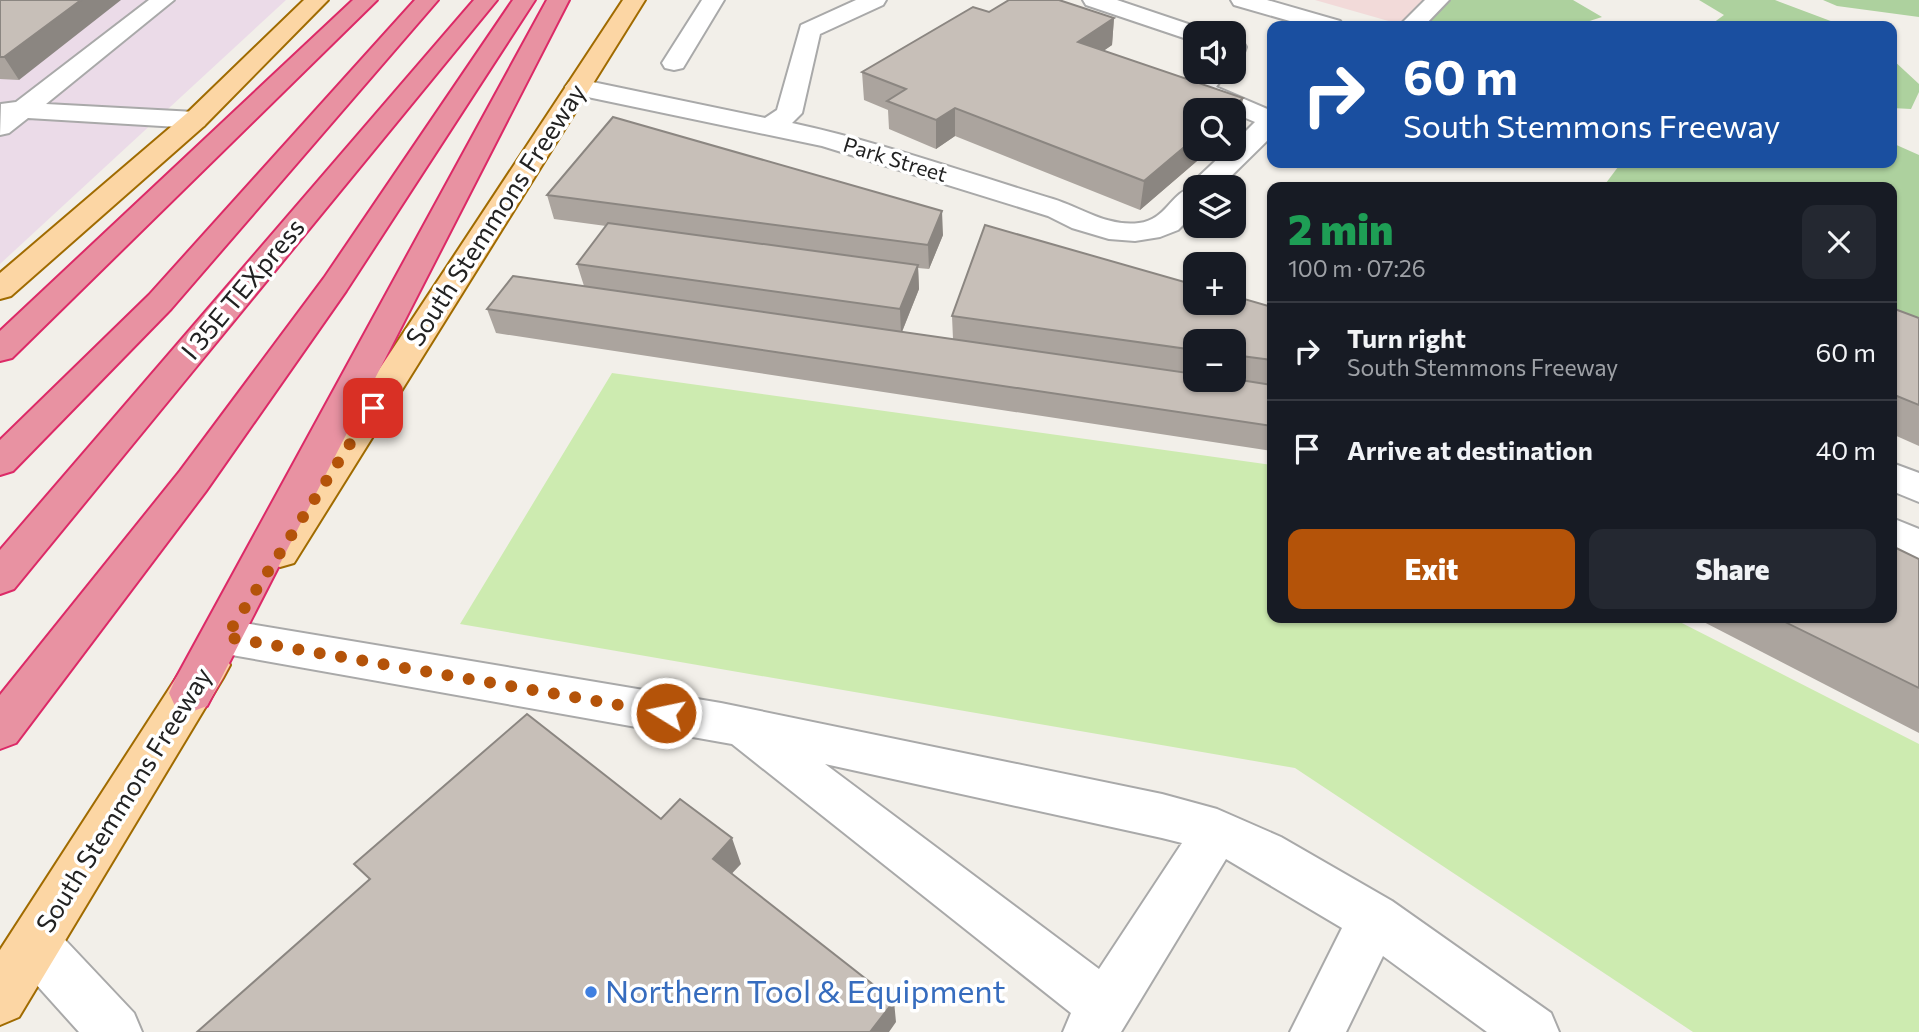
<!DOCTYPE html>
<html lang="en">
<head>
<meta charset="utf-8">
<style>
  body { margin:0; font-family:Commissioner,sans-serif; background:#242831; color:#f1f3f6; height:100vh; display:flex; flex-direction:column; font-size:26px; white-space:nowrap }
  * { box-sizing:border-box; margin:0 }
  p { font-size:23px; color:#9ea1a6 }
  .icon { flex:none; width:38px; height:38px; fill:none; stroke:currentColor; stroke-width:2; stroke-linecap:round; stroke-linejoin:round }
  .map { position:relative; flex:1; overflow:hidden }
  .details { position:absolute; left:1267px; top:182px; width:630px; height:441px; display:flex; flex-direction:column; background:#171b24; border-radius:14px; box-shadow:0 2px 5px #0004 }
  .details>* { flex:none }
  .top-card { position:absolute; left:1267px; top:21px; width:630px; height:147px; border-radius:14px; box-shadow:0 2px 5px #0004; background:#1a4fa0; color:#fff; overflow:hidden }
  .controls { position:absolute; left:1183px; top:21px; display:grid; gap:14px }
  .controls a { display:grid; place-items:center; width:63px; height:63px; border-radius:14px; background:#171b24; box-shadow:0 2px 5px #0004; font-size:35px }
  .pin { position:absolute; display:grid; place-items:center; width:60px; height:60px; color:#fff; margin:-30px; border-radius:14px; box-shadow:0 4px 10px #0006 }
  .me { position:absolute; width:77px; margin:-38px; rotate:280deg; stroke-linejoin:round; filter:drop-shadow(0 0 5px #0008) }
  .turn { display:flex; align-items:center; gap:24px; height:147px; padding:0 21px; font-size:32px }
  .turn .icon { width:91px; height:91px; stroke-width:2.5 }
  .turn b { display:block; font-size:49px; line-height:60px }
  .round { display:grid; place-items:center; flex:none; width:74px; height:74px; border-radius:14px; background:#242831 }
  .headline { display:flex; align-items:center; justify-content:space-between; height:119px; padding:0 21px }
  h1 { font-size:42px; font-weight:800; line-height:52px; color:#1e9e55 }
  .cta { display:flex; gap:14px; margin-top:auto; padding:14px 21px }
  .cta a { flex:1; height:80px; border-radius:14px; background:#b45309; color:#fff; font-size:28px; font-weight:800; line-height:80px; text-align:center }
  .cta a+a { background:#242831; color:#f1f3f6 }
  ul { padding:0; list-style:none }
  li { display:flex; align-items:center; gap:21px; height:98px; padding:0 21px; border-top:2px solid #363941 }
  li div { flex:1 }
  li b { display:block; font-size:26px }
  li em { font-style:normal }
  .map>svg:first-child { display:block }
</style>
</head>
<body>
<div class="map">
<svg width="1919" height="1032" viewBox="0 0 1919 1032">
  <rect width="100%" height="100%" fill="#f2efe9"/>
  <path fill="#f2dad9" d="M1315,0H1461L1434,26H1406Z"/>
  <path fill="#ebdbe8" d="M0,0H286L0,264Z"/>
  <path fill="#cdebb0" d="M612,373L1272,465V618H1672L1919,744V1032H1693L1295,768L460,624Z"/>
  <path fill="#add19e" d="M1445,0H1573L1602,17L1574,26L1421,25Z
    M1699,0H1775L1844,26H1709L1724,15Z
    M1823,0H1919V17L1837,6Z
    M1892,59L1919,84V92L1911,109L1892,108Z
    M1892,143L1919,155V349L1892,339V187H1603L1621,163H1892Z"/>
  <g fill="none" stroke-linecap="round" stroke-linejoin="round">
    <defs>
      <path id="minor" d="M149,0H174L46,104L195,112L204,114L208,120L204,126L195,128L28,118L9,133L0,135L1,104L16,102Z
        M702,0H724L683,68L674,70L665,68L662,63Z
        M856,0H886L883,5L820,34L802,113L792,123C880,142 967,173 1053,199C1082,208 1107,227 1139,223C1166,220 1171,193 1191,188L1194,181L1228,149H1234V143L1255,122L1234,113V110H1227L1191,94L1187,89L1202,72H1227L1216,87L1272,111V136L1220,187H1195V213L1178,230L1160,237L1135,241L1109,239L1072,228L1048,216L822,146L578,95L569,92L565,87L569,82L578,79L765,118L777,110L801,25Z
        M1083,0H1117L1203,29L1206,33H1195V41L1187,39L1086,5Z
        M1231,0H1267L1340,21L1344,26H1307L1234,5Z
        M1425,0H1449L1424,26H1399Z
        M1234,40L1243,42L1246,47L1243,55L1234,57Z
        M1892,463L1919,473V502L1892,491Z
        M1892,518L1919,529V561L1892,550Z
        M226,620L721,703L1162,794L1217,809L1281,837L1392,901L1551,1013L1559,1032H1487L1383,956L1346,1032H1290L1342,928L1226,859L1121,1032H1063L1071,1013L732,744L226,654L211,649L205,637L211,625ZM825,764L1162,838L1182,843L1099,969Z
        M34,918L52,926L134,1013L142,1032H79L16,962L8,944L16,926Z"/>
      <path id="major" d="M304,0H328L204,126L11,296L0,299V273L186,114Z
        M623,0H645L294,563L280,567L266,563L260,552L266,541Z
        M208,647L223,652L230,665L223,678L19,1017L0,1025V950L193,652Z"/>
      <path id="highway" d="M353,0H377L12,358L0,361V331Z
        M415,0H438L171,309L13,471L0,475V440L149,295Z
        M474,0H497L14,589L0,594V550Z
        M513,0H535L346,291L206,491L16,743L0,749V695L180,471L324,278Z
        M547,0H569L207,706L191,712L175,706L169,693L175,680Z"/>
    </defs>
    <use href="#minor" stroke="#a9a9a9" stroke-width="4"/>
    <use href="#major" stroke="#a06b00" stroke-width="4"/>
    <use href="#highway" stroke="#dc2a67" stroke-width="4"/>
    <use href="#minor" fill="#fff" fill-rule="evenodd"/>
    <use href="#major" fill="#fcd6a4" fill-rule="evenodd"/>
    <use href="#highway" fill="#e892a2" fill-rule="evenodd"/>
  </g>
  <path fill="#aba49e" fill-rule="evenodd" d="M0,0L19,80L0,79Z
    M1009,0H1059L1114,18L1112,45L1103,51L1243,98L1238,126L1234,129V110H1195V149H1211L1140,210L955,136L936,149L889,129L888,110L864,100L862,72L973,7L989,12Z
    M547,195L943,235L929,269L918,268L919,289L902,332L953,339L952,316L1272,307V451L496,333L487,309L584,286L577,264L606,226L554,219ZM1195,341H1234V380H1195Z
    M1892,308L1919,318V446L1892,434Z
    M1919,559V733L1696,618H1892Z"/>
  <path fill="#8b8681" d="M81,0H121L19,80L4,57Z
    M1114,18L1112,45L1076,70L1078,42Z
    M1243,98L1238,126L1234,129V110H1228Z
    M955,108V136L936,149V120Z
    M1195,138V149H1211L1140,210L1144,181Z
    M942,211L943,235L929,269L928,245Z
    M918,265L919,289L901,334L900,309Z
    M732,838L741,864L722,884L713,859Z
    M894,1001L896,1022L889,1032H870Z"/>
  <path fill="#c7bfb8" stroke="#8b8681" stroke-width="2" d="M0,0H81L4,57H0Z
    M1009,0H1059L1114,18L1078,42L1243,98L1228,110H1195V138L1144,181L955,108L936,120L887,101L906,89L862,72L973,7L989,12Z
    M613,117L942,211L928,245L547,195Z
    M608,223L918,265L900,309L577,264Z
    M985,225L1195,285V303H1234V296L1272,307V360L1234,355V341H1195V350L952,316Z
    M513,276L1195,374V380L1234,379L1272,385V426L487,309Z
    M1892,308L1919,318V405L1892,394Z
    M1892,546L1919,559V688L1777,618H1892Z
    M527,714L661,819L680,799L732,838L713,859L894,1001L870,1032H197L370,879L354,864Z"/>
  <g fill="none" stroke-linecap="round" stroke-linejoin="round">
    <path stroke="#b45309" stroke-width="12" stroke-dasharray="0 21.6" d="M373,408L226,637L666,713"/>
  </g>
  <circle fill="#3f7fe0" stroke="#fff" stroke-width="2.5" cx="591" cy="992" r="7"/>
  <g text-anchor="middle" stroke-width="7" stroke-linejoin="round" paint-order="stroke">
    <g font-size="21" fill="#222" stroke="#fff">
      <text transform="translate(895 160) rotate(17)" y="7">Park Street</text>
    </g>
    <g font-size="26" fill="#222" stroke="#fff">
      <text transform="translate(496 215) rotate(-57)" y="9">South Stemmons Freeway</text>
      <text transform="translate(243 289) rotate(-50)" y="9">I 35E TEXpress</text>
      <text transform="translate(124 800) rotate(-58)" y="9">South Stemmons Freeway</text>
    </g>
    <g font-size="32" fill="#366cbe" stroke="#fff" text-anchor="start">
      <text x="605" y="1003">Northern Tool &amp; Equipment</text>
    </g>
  </g>
</svg>
<div class="controls">
<a><svg class="icon" aria-label="sound" viewBox="0 0 24 24"><path d="M4 9h4l5-4v14l-5-4H4zM17 9q2 3 0 6"/></svg></a>
<a><svg class="icon" aria-label="search" viewBox="0 0 24 24"><circle cx="10" cy="10" r="6"/><path d="M15 15l6 6"/></svg></a>
<a><svg class="icon" aria-label="layers" viewBox="0 0 24 24"><path d="M12 4l9 5-9 5-9-5zM3 14l9 5 9-5"/></svg></a>
<a>+</a>
<a>−</a>
</div>
<div class="pin" style="left:373px;top:408px;background:#d93025"><svg class="icon" aria-label="arrive" viewBox="0 0 24 24"><path d="M6 21V4h12l-3 4 3 4H6"/></svg></div>
<svg class="me" style="left:666px;top:713px" viewBox="-20 -20 40 40"><circle r="17" fill="#b45309" stroke="#fff" stroke-width="3"/><path d="M0-11L8 9 0 5-8 9z" fill="#fff"/></svg>
<div class="top-card">
<div class="turn"><svg class="icon" aria-label="right" viewBox="0 0 24 24"><path d="M7 20v-9h11M14 6l5 5-5 5"/></svg><div><b>60 m</b>South Stemmons Freeway</div></div>
</div>
<section class="details">
<div class="headline"><div><h1>2 min</h1><p>100 m · 07:26</p></div><a class="round"><svg class="icon" aria-label="close" viewBox="0 0 24 24"><path d="M6 6l12 12M18 6L6 18"/></svg></a></div>
<ul>
<li><svg class="icon" aria-label="right" viewBox="0 0 24 24"><path d="M7 20v-9h11M14 6l5 5-5 5"/></svg><div><b>Turn right</b><p>South Stemmons Freeway</p></div><em>60 m</em></li>
<li><svg class="icon" aria-label="arrive" viewBox="0 0 24 24"><path d="M6 21V4h12l-3 4 3 4H6"/></svg><div><b>Arrive at destination</b></div><em>40 m</em></li>
</ul>
<div class="cta"><a>Exit</a><a>Share</a></div>
</section>
</div>
</body>
</html>
